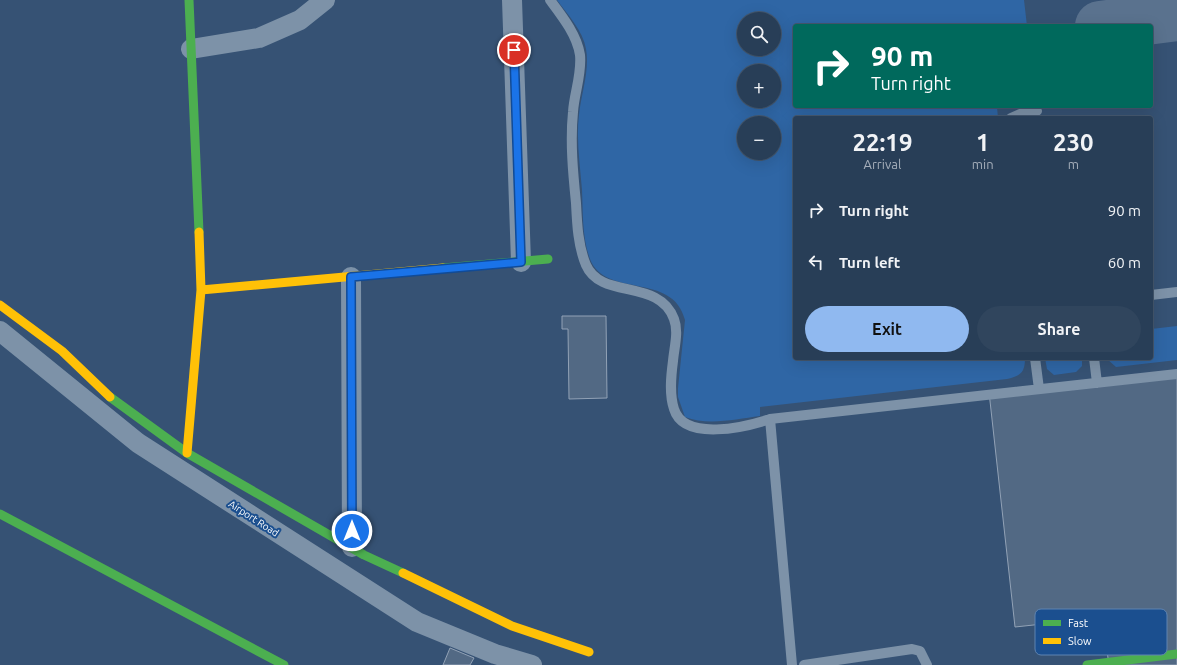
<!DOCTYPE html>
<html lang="en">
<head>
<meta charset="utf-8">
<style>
  body { margin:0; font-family:Ubuntu,sans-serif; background:#30455d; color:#f1f3f6; height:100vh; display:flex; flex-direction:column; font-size:15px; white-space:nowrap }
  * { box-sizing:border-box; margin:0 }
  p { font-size:13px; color:#a5aeba }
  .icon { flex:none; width:22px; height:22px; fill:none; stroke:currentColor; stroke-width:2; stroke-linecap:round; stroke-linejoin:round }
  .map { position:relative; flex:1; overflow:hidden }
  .panel { position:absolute; left:793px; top:116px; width:360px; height:244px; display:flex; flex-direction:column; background:#283e57; border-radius:4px; box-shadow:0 4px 16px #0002,0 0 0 1px #44576d }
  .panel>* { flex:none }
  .hud { position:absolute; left:793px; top:24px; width:360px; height:84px; border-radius:4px; box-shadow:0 4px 16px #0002,0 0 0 1px #44576d; background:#00695c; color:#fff; overflow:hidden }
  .buttons { position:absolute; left:737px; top:12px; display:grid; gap:8px }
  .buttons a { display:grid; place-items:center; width:44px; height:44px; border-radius:50%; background:#283e57; box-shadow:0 4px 16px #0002,0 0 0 1px #44576d; font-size:20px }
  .pin { position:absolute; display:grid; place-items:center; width:34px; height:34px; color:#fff; margin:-17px; border:2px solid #fff; border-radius:50%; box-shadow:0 1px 4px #0007 }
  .me { position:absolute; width:44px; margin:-22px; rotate:0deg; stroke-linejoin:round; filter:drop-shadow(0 0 3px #0008) }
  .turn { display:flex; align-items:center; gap:14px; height:84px; padding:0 12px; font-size:18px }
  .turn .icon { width:52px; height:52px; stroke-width:2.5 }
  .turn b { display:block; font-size:28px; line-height:34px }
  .eta { display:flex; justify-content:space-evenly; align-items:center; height:68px; text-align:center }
  .eta b { font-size:24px; font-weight:600; line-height:28px }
  .cta { display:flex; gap:8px; margin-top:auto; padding:8px 12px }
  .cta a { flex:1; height:46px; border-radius:24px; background:#90b9f0; color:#111; font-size:16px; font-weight:600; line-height:46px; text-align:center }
  .cta a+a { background:#30455d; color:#f1f3f6 }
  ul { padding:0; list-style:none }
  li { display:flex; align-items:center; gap:12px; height:52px; padding:0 12px }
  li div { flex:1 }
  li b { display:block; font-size:15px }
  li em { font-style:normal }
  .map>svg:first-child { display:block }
</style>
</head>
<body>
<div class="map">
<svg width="1177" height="665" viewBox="0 0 1177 665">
  <rect width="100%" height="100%" fill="#365274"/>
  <path fill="#2f66a5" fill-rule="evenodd" d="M557,0H1024L1027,26H795V106H1004L997,107L998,118H795V358H1025C1025,372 1021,376 1007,379L760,407V416C736,419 708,426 685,417L678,397V388L685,320C673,271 605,299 590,259C582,238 583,212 582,190C580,165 576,139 579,115C581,94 590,70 586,49C583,31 568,15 557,0ZM744,19H774V49H744ZM744,71H774V101H744ZM744,123H774V153H744Z
    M1177,326V360L1116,367L1107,359V358H1151V329Z
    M1045,358H1082V366L1076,372L1054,375L1047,369Z"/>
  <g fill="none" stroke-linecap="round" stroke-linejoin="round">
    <path stroke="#5a728e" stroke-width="50" d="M1100,26L1177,16"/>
  </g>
  <path fill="#526984" stroke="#92a2b6" d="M562,316H606L607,398L569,399L568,329H562Z
    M1177,371V665H1109L1106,644L1055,650L1052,623L1015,627L989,392Z
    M450,648L474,658L470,665H443Z"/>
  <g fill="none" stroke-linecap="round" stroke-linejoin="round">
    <path stroke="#7d92a8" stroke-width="10" d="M550,0C562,16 577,35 580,55C582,74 574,94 573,112C570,142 573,173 576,203C577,224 578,246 586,265C601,300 659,278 674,319C679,332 674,348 673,361C671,376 669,394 674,409C684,442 746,427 770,419
      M1011,118L1020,114L1037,111
      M1151,295L1177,292
      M1035,358L1039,389
      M1094,358L1097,383
      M792,665L770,419L1177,374
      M804,665L912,649L920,651L927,665"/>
    <path stroke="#7d92a8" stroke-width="20" d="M512,0L521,262
      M191,49L259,38L300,20L325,0
      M351,277L352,547
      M0,331L138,443L417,622L495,654L532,665"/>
    <path stroke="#4caf50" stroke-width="9" d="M189,0L199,232
      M443,268L548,259
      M110,397L187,453L364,555L403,573
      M0,514L284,665
      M1087,665L1177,654"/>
    <path stroke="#ffc107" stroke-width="9" d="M201,290L443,268
      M0,305L62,351L110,397
      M187,453L201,290L199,232
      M403,573L512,626L589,652"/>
  </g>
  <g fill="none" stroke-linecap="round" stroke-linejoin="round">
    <defs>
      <path id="route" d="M352,531L351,277L521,262L514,50"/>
    </defs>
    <use href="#route" stroke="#114b97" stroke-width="10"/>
    <use href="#route" stroke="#1a73e8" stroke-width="7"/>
  </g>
  <g text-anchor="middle" stroke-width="4" stroke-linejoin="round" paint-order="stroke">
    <g font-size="10" fill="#fff" stroke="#1b4f8f">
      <text transform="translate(254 518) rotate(33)" y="4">Airport Road</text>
    </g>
  </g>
  <rect x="1035" y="609" width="132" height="46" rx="6" fill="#1b4f8f" stroke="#5f84b1" stroke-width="1"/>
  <rect x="1043" y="620" width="18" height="6" fill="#4caf50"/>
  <rect x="1043" y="638" width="18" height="6" fill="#ffc107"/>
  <g font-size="11" fill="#fff">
    <text x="1068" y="627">Fast</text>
    <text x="1068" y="645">Slow</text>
  </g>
</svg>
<div class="buttons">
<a><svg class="icon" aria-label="search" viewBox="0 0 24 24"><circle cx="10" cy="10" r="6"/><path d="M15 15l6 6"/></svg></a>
<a>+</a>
<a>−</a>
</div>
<div class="pin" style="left:514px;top:50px;background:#d93025"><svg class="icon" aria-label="arrive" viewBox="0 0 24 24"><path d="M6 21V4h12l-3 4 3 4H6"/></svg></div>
<svg class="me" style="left:352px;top:531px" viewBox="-20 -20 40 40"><circle r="17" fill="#1a73e8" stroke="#fff" stroke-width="3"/><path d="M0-11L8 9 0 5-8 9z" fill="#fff"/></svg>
<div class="hud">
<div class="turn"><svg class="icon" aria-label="right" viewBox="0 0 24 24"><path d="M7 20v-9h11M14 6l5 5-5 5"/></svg><div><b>90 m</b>Turn right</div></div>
</div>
<section class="panel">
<div class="eta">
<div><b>22:19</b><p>Arrival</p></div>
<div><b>1</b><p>min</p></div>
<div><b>230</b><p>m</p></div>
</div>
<ul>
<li><svg class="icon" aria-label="right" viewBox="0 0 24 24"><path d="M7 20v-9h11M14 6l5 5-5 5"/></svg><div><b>Turn right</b></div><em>90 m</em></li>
<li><svg class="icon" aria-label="left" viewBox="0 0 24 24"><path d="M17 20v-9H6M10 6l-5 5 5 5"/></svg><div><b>Turn left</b></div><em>60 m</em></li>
</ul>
<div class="cta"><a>Exit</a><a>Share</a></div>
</section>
</div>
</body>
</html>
